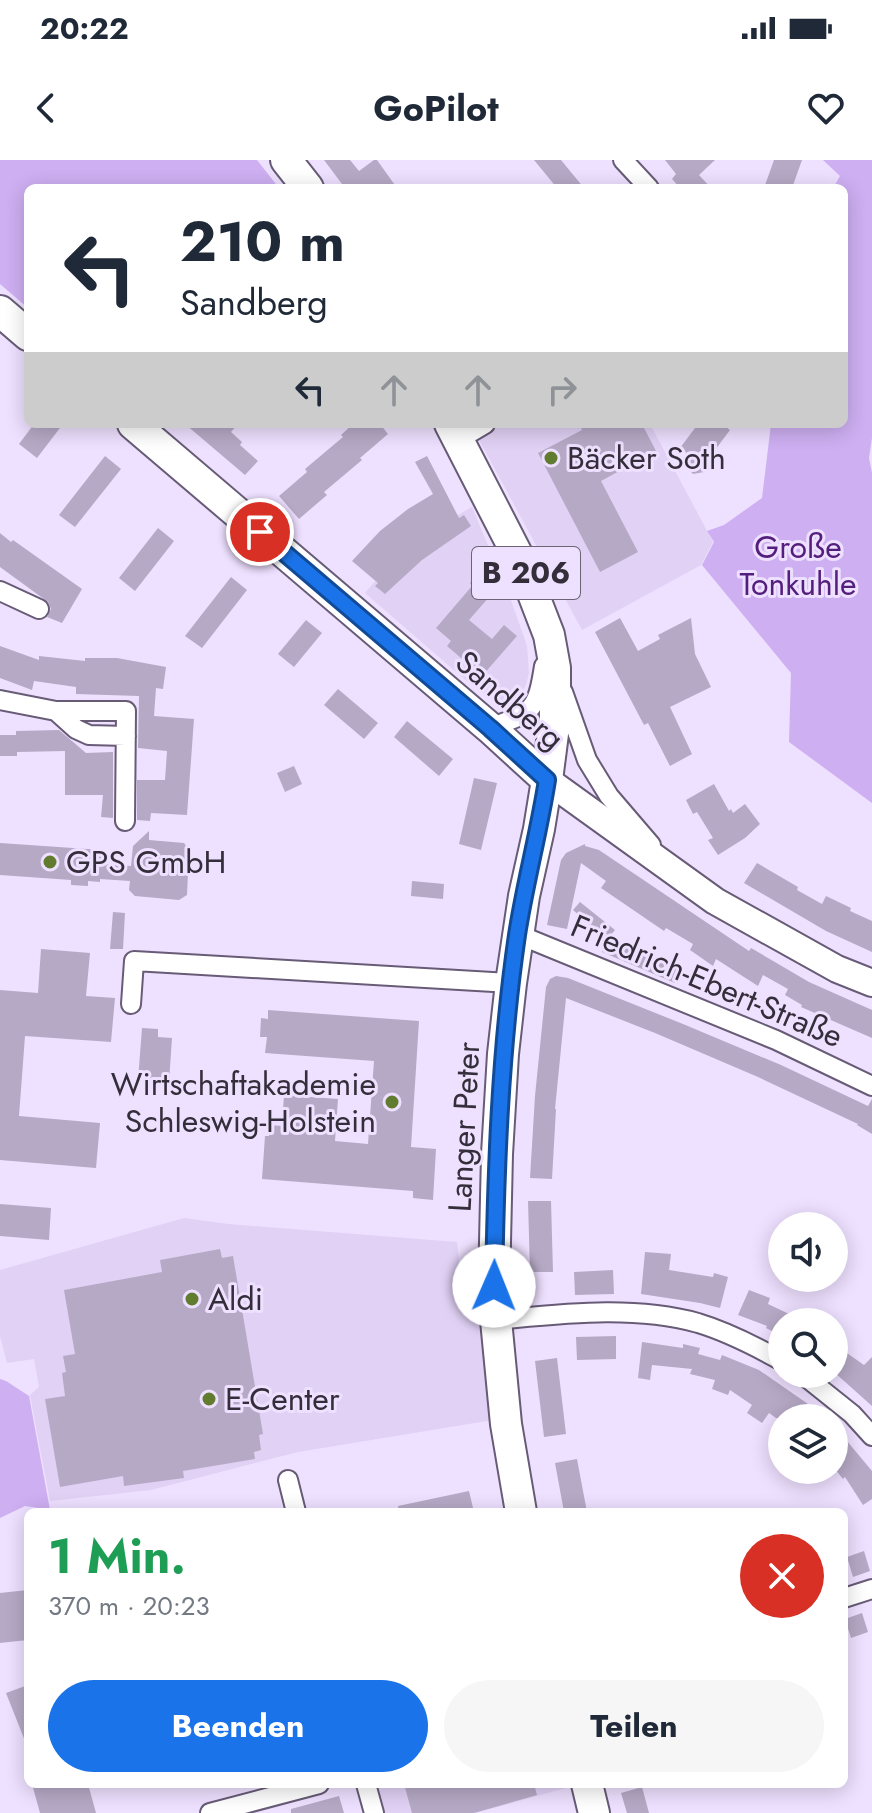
<!DOCTYPE html>
<html lang="de">
<head>
<meta charset="utf-8">
<style>
  body { margin:0; font-family:Jost,sans-serif; background:#f6f6f7; color:#1f2937; height:100vh; display:flex; flex-direction:column; font-size:30px; white-space:nowrap }
  * { box-sizing:border-box; margin:0 }
  p { font-size:26px; color:#747a83 }
  .icon { flex:none; width:44px; height:44px; fill:none; stroke:currentColor; stroke-width:2; stroke-linecap:round; stroke-linejoin:round }
  .map { position:relative; flex:1; overflow:hidden }
  .details { position:absolute; left:24px; top:1348px; width:824px; height:280px; display:flex; flex-direction:column; background:#fff; border-radius:12px; box-shadow:0 4px 20px #0003 }
  .details>* { flex:none }
  .hud { position:absolute; left:24px; top:24px; width:824px; height:244px; border-radius:12px; box-shadow:0 4px 20px #0003; background:#fff; color:#1f2937; overflow:hidden }
  .fabs { position:absolute; left:768px; top:1052px; display:grid; gap:16px }
  .fabs a { display:grid; place-items:center; width:80px; height:80px; border-radius:50%; background:#fff; box-shadow:0 4px 20px #0003; font-size:40px }
  .pin { position:absolute; display:grid; place-items:center; width:68px; height:68px; color:#fff; margin:-34px; border:4px solid #fff; border-radius:50%; box-shadow:0 2px 8px #0007 }
  .me { position:absolute; width:88px; margin:-44px; rotate:1deg; stroke-linejoin:round; filter:drop-shadow(0 0 6px #0008) }
  .turn { display:flex; align-items:center; gap:28px; height:168px; padding:0 24px; font-size:36px }
  .turn .icon { width:104px; height:104px; stroke-width:2.5 }
  .turn b { display:block; font-size:56px; line-height:68px }
  .lanes { display:flex; align-items:center; height:76px; padding:0 24px; background:#0003; justify-content:center; gap:40px; direction:ltr }
  .lanes .off { opacity:.35 }
  .round { display:grid; place-items:center; flex:none; width:84px; height:84px; border-radius:42px; background:#f6f6f7 }
  .headline { display:flex; align-items:center; justify-content:space-between; height:136px; padding:0 24px }
  h1 { font-size:48px; font-weight:700; line-height:60px; color:#1e9e55 }
  .cta { display:flex; gap:16px; margin-top:auto; padding:16px 24px }
  .cta a { flex:1; height:92px; border-radius:48px; background:#1a73e8; color:#fff; font-size:32px; font-weight:700; line-height:92px; text-align:center }
  .cta a+a { background:#f6f6f7; color:#1f2937 }
  .status { display:flex; justify-content:space-between; align-items:center; height:56px; padding:0 40px; background:#fff; direction:ltr }
  .status svg { height:22px; fill:currentColor }
  header { display:flex; justify-content:space-between; align-items:center; height:104px; padding:0 24px; background:#fff; font-size:36px; font-weight:700 }
  .map>svg:first-child { display:block }
</style>
</head>
<body>
<div class="status"><b>20:22</b><svg viewBox="0 0 49 12"><path d="M0 12V9h3v3zM5 12V6h3v6zM10 12V3h3v9zM15 12V0h3v12zM26 1h20v11H26zM47 4h2v5h-2z"/></svg></div>
<header><svg class="icon" aria-label="back" viewBox="0 0 24 24"><path d="M15 5l-7 7 7 7"/></svg>GoPilot<svg class="icon" aria-label="heart" viewBox="0 0 24 24"><path d="M12 20l-8-8c-3-5 5-10 8-4 3-6 11-1 8 4z"/></svg></header>
<div class="map">
<svg width="872" height="1653" viewBox="0 0 872 1653">
  <rect width="100%" height="100%" fill="#eee0ff"/>
  <path fill="#e1d1f5" d="M500,264H650L713,382L701,405L582,470L478,278Z
    M472,347L512,443L527,486L529,513L526,525L520,535L507,542L495,541L469,523L365,433L398,394L428,372Z
    M184,1058L228,1064L457,1082L462,1126L479,1125L493,1260L298,1292L151,1330L50,1341L30,1235L39,1227L34,1199L7,1203L0,1176V1110Z
    M378,1624H565L566,1628L475,1653H385Z"/>
  <path fill="#ceaff2" d="M0,0H257L279,28H28V148L0,124Z
    M823,0H872V278L869,298L872,313V643L789,582L791,513L702,405L714,382L707,371L724,365L762,338L771,264H844V28H833L840,16Z
    M0,1219L6,1221L29,1236L50,1350L25,1346L0,1358Z"/>
  <path fill="#b6a9c6" d="M324,0H350L359,11L374,0H377L397,28H345Z
    M534,0H561L584,28H557Z
    M665,0H715L699,15L711,28H680L672,19L676,14Z
    M774,0H802L792,28H764Z
    M34,264H63L37,298L19,284Z
    M185,264H238L231,272L242,282L240,285L258,301L245,315Z
    M353,264H380L388,274L360,298L362,300L324,332L327,335L299,359L279,336L307,312L305,309L343,277L341,275Z
    M588,264H642L656,291L601,321L638,392L600,412L538,293L582,270L581,268Z
    M698,264H722L730,270L709,298V306L704,312L693,314L683,303L689,295L680,288Z
    M105,296L121,309L75,367L59,355Z
    M427,296L459,358L464,355L471,366L422,400L385,434L375,426L378,423L352,401L380,371L408,349L433,334L415,302Z
    M158,368L174,381L135,431L119,418Z
    M0,373L11,382L13,380L82,429L62,463L47,457L51,449L48,442L0,407Z
    M479,412L497,428L469,460L492,479L504,465L517,476L482,516L447,486L451,481L436,468L472,426L470,423Z
    M231,417L247,430L202,488L185,476Z
    M620,458L638,491L660,479L658,475L691,458L695,494L711,527L670,547L692,594L670,606L648,563L644,565L595,472Z
    M306,460L322,473L294,507L278,494Z
    M0,486L39,500V496L85,501V498H117L166,507L163,529L156,528L154,556L194,559L187,655L151,653L150,661L137,660V620H165L167,591L138,588L139,536L76,534V527L34,521L32,530L0,518Z
    M338,529L378,563L364,579L324,545Z
    M407,561L453,599L439,616L394,577Z
    M59,570L86,593L113,592V658L101,657L103,635H65V591L17,592V596H0V575H16V571Z
    M294,606L302,624L285,632L277,613Z
    M474,618L497,623L481,690L459,684Z
    M714,624L729,651L731,649L733,653L745,644L760,664L745,678L718,695L708,680L713,678L697,652L693,654L686,640Z
    M149,671V680L184,683L189,690L187,735L179,740L135,736L129,730L130,721L100,719V722L88,721V726L71,725V720L0,715V683L102,690L101,704L131,706L133,686Z
    M585,684V686L599,690L749,791L751,788L809,822L872,850V878L801,847L802,845L785,835L788,829L763,815L758,826L716,799L713,806L690,790L693,784L666,768L664,771L601,728L606,721L581,703L567,769L547,765L561,700L566,693Z
    M757,703L798,727L797,730L822,744L826,736L851,748L850,751L872,761V792L826,771L744,723Z
    M412,721L444,724L443,739L411,736Z
    M580,742L615,770L609,777L681,806L675,823L602,792L607,780L573,750Z
    M113,752L125,753L123,789H110Z
    M41,789L90,793L86,836L115,838L111,882L25,876L19,956L100,963L96,1008L0,1000V830L38,833Z
    M556,816L568,818L683,864L781,905L868,946L872,939V974L857,965L858,964L758,917L655,873L566,838L555,949H556L552,1019L530,1018L535,936L546,827L550,819Z
    M268,850L419,861L411,987L436,989L433,1040L413,1038V1031L262,1019L265,976H269L270,965L282,966L284,935L338,939L335,981L368,984L374,901L265,893L267,877H260L261,858L268,859Z
    M142,868L158,869V877L172,878L169,922L138,920Z
    M528,1041H551L553,1112H530Z
    M0,1044L51,1048L49,1080L0,1076Z
    M220,1089L222,1098L233,1096L263,1274L259,1275L261,1290L254,1292L255,1299L183,1311L184,1318L124,1326L123,1316L60,1327L45,1239L65,1236L62,1213L66,1212L63,1196L75,1194L64,1130L162,1112L160,1100Z
    M645,1092L671,1094L669,1110L713,1117L714,1113L728,1117L720,1148L700,1143L641,1134Z
    M613,1110L614,1134L575,1135L574,1112Z
    M749,1130L770,1138L768,1144L806,1162H782V1176L766,1168L767,1166L738,1155Z
    M616,1176V1199L577,1200L576,1177Z
    M642,1182L683,1188V1184L700,1188L698,1194L720,1200L722,1195L759,1210L808,1244L822,1258H776L769,1253L762,1263L747,1253L752,1245L730,1230L728,1235L712,1229L715,1220L690,1214L692,1209L652,1205L650,1220L638,1218Z
    M834,1184L864,1205L872,1197V1246L834,1212Z
    M557,1198L566,1274L544,1277L535,1201Z
    M834,1270L847,1281L872,1311V1339L863,1345L845,1317L843,1319L834,1308Z
    M577,1299L587,1352H564L555,1303Z
    M469,1331L474,1352H399L398,1346Z
    M864,1391L870,1411L853,1417L847,1397Z
    M28,1430V1480L0,1483V1433Z
    M862,1453L868,1472L851,1478L845,1459Z
    M28,1525V1586H27L6,1533Z
    M32,1624H88L96,1653H40Z
    M404,1624H534L537,1635L474,1653H412Z
    M642,1627L649,1653H627L621,1633Z
    M339,1636L344,1653H291V1649Z"/>
  <g fill="none" stroke-linecap="round" stroke-linejoin="round">
    <defs>
      <path id="minor" d="M623,0L649,28
        M458,280L485,264
        M0,431L39,449
        M563,532L587,600L609,636L651,685
        M0,540L56,551L76,569L89,575L126,576
        M56,551H126L125,661
        M490,568C532,552 537,552 544,506
        M517,774L776,880L872,926
        M131,844L134,801L511,823
        M496,1160C562,1154 632,1145 698,1163C728,1172 755,1186 782,1201
        M802,1214L852,1254L872,1276
        M288,1320L296,1352
        M844,1438L872,1429
        M366,1624L374,1653
        M210,1653L319,1624"/>
      <path id="secondary" d="M547,620L715,741L837,809L872,823"/>
      <path id="primary" d="M286,0L308,28
        M0,151L28,175
        M133,264L490,568L547,620
        M450,264L520,400L549,475L555,508V558L547,620L539,669L524,736L511,823L503,894L497,994L494,1126L496,1160L506,1264L521,1352
        M587,1624L594,1653"/>
    </defs>
    <use href="#minor" stroke="#675b76" stroke-width="22"/>
    <use href="#secondary" stroke="#675b76" stroke-width="30"/>
    <use href="#primary" stroke="#675b76" stroke-width="34"/>
    <use href="#minor" stroke="#fff" stroke-width="18"/>
    <use href="#secondary" stroke="#fff" stroke-width="26"/>
    <use href="#primary" stroke="#fff" stroke-width="30"/>
  </g>
  <g fill="none" stroke-linecap="round" stroke-linejoin="round">
    <defs>
      <path id="route" d="M260,372L490,568L547,620C539,672 525,723 517,775C500,892 496,1008 494,1126"/>
    </defs>
    <use href="#route" stroke="#114b97" stroke-width="20"/>
    <use href="#route" stroke="#1a73e8" stroke-width="14"/>
  </g>
  <g fill="#627c2f" stroke="#eee0ff" stroke-width="3">
    <circle cx="551" cy="298" r="8"/>
    <circle cx="50" cy="702" r="8"/>
    <circle cx="392" cy="942" r="8"/>
    <circle cx="192" cy="1139" r="8"/>
    <circle cx="209" cy="1239" r="8"/>
  </g>
  <g text-anchor="middle" stroke-width="6" stroke-linejoin="round" paint-order="stroke">
    <rect fill="#eee0ff" stroke="#6c6375" stroke-width="2" x="472" y="387" width="108" height="52" rx="6"/>
    <g font-size="30" font-weight="bold" fill="#342e3a">
      <text x="526" y="423">B 206</text>
    </g>
    <g font-size="32" fill="#342e3a" stroke="#eee0ff" text-anchor="start">
      <text x="567" y="309">Bäcker Soth</text>
      <text x="66" y="713">GPS GmbH</text>
      <text x="376" y="935" text-anchor="end">Wirtschaftakademie<tspan x="376" dy="37">Schleswig-Holstein</tspan></text>
      <text x="208" y="1150">Aldi</text>
      <text x="225" y="1250">E-Center</text>
    </g>
    <g font-size="32" fill="#541e7d" stroke="#eee0ff">
      <text x="798" y="398">Große<tspan x="798" dy="37">Tonkuhle</tspan></text>
    </g>
    <g font-size="32" fill="#342e3a" stroke="#eee0ff">
      <text transform="translate(510 540) rotate(41)" y="11">Sandberg</text>
      <text transform="translate(707 821) rotate(23)" y="11">Friedrich-Ebert-Straße</text>
      <text transform="translate(464 967) rotate(-87)" y="11">Langer Peter</text>
    </g>
  </g>
</svg>
<div class="fabs">
<a><svg class="icon" aria-label="sound" viewBox="0 0 24 24"><path d="M4 9h4l5-4v14l-5-4H4zM17 9q2 3 0 6"/></svg></a>
<a><svg class="icon" aria-label="search" viewBox="0 0 24 24"><circle cx="10" cy="10" r="6"/><path d="M15 15l6 6"/></svg></a>
<a><svg class="icon" aria-label="layers" viewBox="0 0 24 24"><path d="M12 4l9 5-9 5-9-5zM3 14l9 5 9-5"/></svg></a>
</div>
<div class="pin" style="left:260px;top:372px;background:#d93025"><svg class="icon" aria-label="arrive" viewBox="0 0 24 24"><path d="M6 21V4h12l-3 4 3 4H6"/></svg></div>
<svg class="me" style="left:494px;top:1126px" viewBox="-20 -20 40 40"><circle r="19" fill="#fff"/><path d="M0-13L10 11 0 6-10 11z" fill="#1a73e8"/></svg>
<div class="hud">
<div class="turn"><svg class="icon" aria-label="left" viewBox="0 0 24 24"><path d="M17 20v-9H6M10 6l-5 5 5 5"/></svg><div><b>210 m</b>Sandberg</div></div>
<div class="lanes"><svg class="icon" aria-label="left" viewBox="0 0 24 24"><path d="M17 20v-9H6M10 6l-5 5 5 5"/></svg><svg class="icon off" aria-label="ahead" viewBox="0 0 24 24"><path d="M12 20V5M6 11l6-6 6 6"/></svg><svg class="icon off" aria-label="ahead" viewBox="0 0 24 24"><path d="M12 20V5M6 11l6-6 6 6"/></svg><svg class="icon off" aria-label="right" viewBox="0 0 24 24"><path d="M7 20v-9h11M14 6l5 5-5 5"/></svg></div>
</div>
<section class="details">
<div class="headline"><div><h1>1 Min.</h1><p>370 m · 20:23</p></div><a class="round" style="background:#d93025;color:#fff"><svg class="icon" aria-label="close" viewBox="0 0 24 24"><path d="M6 6l12 12M18 6L6 18"/></svg></a></div>
<div class="cta"><a>Beenden</a><a>Teilen</a></div>
</section>
</div>
</body>
</html>
